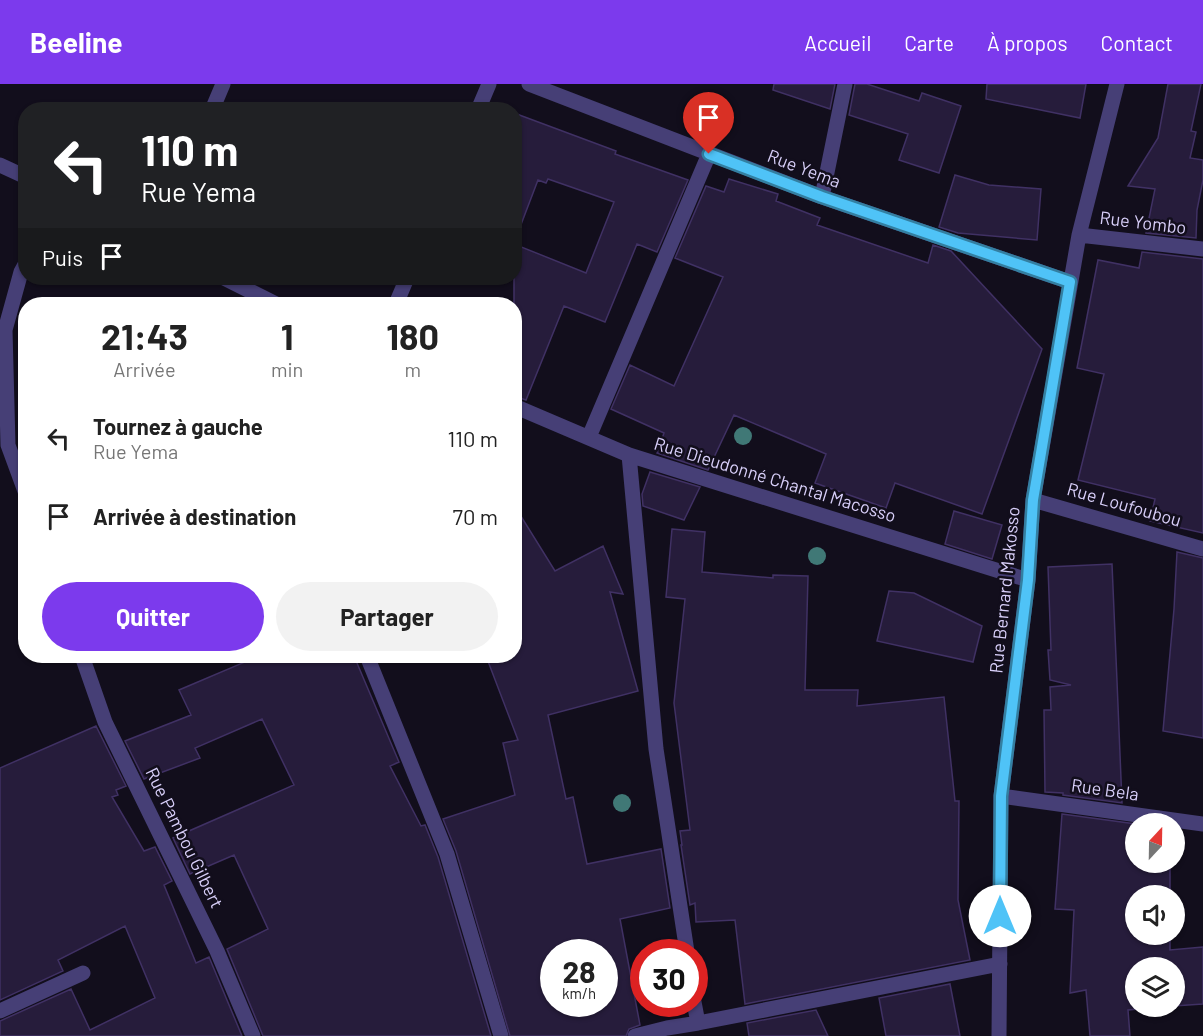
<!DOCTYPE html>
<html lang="fr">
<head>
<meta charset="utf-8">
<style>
  body { margin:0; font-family:Barlow,sans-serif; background:#f2f2f2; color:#222; height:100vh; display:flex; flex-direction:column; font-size:22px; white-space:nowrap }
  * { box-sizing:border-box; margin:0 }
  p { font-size:20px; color:#767676 }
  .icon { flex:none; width:33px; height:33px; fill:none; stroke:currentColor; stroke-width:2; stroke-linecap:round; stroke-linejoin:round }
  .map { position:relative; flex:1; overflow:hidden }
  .panel { position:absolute; left:18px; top:213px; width:504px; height:366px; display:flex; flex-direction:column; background:#fff; border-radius:24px; box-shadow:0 2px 4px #0004 }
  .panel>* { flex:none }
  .banner { position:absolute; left:18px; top:18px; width:504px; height:183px; border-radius:24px; box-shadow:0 2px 4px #0004; background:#202124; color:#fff; overflow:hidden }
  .needle { width:39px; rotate:22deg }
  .tools { position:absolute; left:1125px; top:729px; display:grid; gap:12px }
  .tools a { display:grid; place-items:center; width:60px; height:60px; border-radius:50%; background:#fff; box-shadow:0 2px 4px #0004; font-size:30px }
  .speed { position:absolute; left:540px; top:855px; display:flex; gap:12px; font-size:30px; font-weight:700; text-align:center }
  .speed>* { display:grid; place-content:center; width:78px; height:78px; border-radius:50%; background:#fff; box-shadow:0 2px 4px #0004; line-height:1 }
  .speed small { font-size:15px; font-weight:400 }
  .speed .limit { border:9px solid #d22; background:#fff; color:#111 }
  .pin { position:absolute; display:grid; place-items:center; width:51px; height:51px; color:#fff; margin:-62px -26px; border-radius:50% 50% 50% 0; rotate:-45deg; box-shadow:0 0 6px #0007 }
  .pin .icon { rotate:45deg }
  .me { position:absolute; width:66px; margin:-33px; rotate:0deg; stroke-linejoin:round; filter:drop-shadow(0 0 4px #0008) }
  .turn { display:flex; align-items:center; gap:21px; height:126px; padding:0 24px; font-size:27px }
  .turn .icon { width:78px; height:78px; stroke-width:2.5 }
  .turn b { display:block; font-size:42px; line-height:51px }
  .then { display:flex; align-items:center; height:57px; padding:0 24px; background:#0003; gap:12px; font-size:22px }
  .eta { display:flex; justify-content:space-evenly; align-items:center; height:102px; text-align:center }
  .eta b { font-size:36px; font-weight:700; line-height:42px }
  .action { display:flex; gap:12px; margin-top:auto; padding:12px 24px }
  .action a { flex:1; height:69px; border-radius:36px; background:#7c3aed; color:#fff; font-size:24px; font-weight:700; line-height:69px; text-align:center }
  .action a+a { background:#f2f2f2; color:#222 }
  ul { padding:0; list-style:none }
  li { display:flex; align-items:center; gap:18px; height:78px; padding:0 24px }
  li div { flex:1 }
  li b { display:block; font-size:22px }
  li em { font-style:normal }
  header { display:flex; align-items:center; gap:36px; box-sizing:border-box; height:84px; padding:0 30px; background:#7c3aed; color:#fff }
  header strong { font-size:28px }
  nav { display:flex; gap:33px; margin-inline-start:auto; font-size:21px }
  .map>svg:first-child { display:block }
</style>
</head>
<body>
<header>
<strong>Beeline</strong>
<nav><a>Accueil</a><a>Carte</a><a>À propos</a><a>Contact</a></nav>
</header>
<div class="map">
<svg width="1203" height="952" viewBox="0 0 1203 952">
  <rect width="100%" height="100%" fill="#120e1c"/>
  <path fill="#261c3b" stroke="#403164" stroke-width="1.5" fill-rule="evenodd" d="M774,0H835L830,25L773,6Z
    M855,0H867L919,17L922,9L961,22L939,89L899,76L908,50L849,31Z
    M987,0H1086L1080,34L986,15Z
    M1168,0H1201L1191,47L1196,48L1190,74L1203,76V96L1197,126L1196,154L1146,149L1155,105L1128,102L1158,54Z
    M514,29L616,67L615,70L688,96L657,168L637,160L605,238L564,222L526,316L514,312V160L586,189L614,118L548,95L546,99L538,96L517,151L514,150Z
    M955,91L989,101L1041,105L1037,156L958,149L939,143Z
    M729,95L778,110L776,117L820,134L817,141L928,179L933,161L951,167L1042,265L982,430L895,399L886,424L815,399L826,370L734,331L708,386L657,369L664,349L611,325L630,281L674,302L723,193L675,174L706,102L724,108Z
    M1142,168L1203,175V449L1150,437L1155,415L1078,396L1104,290L1077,284L1098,176L1139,184Z
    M650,388L700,403L684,436L643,422L642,410Z
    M514,421L555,487L603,462L623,510L610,508L638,607L548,631L566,715L573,713L587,780L661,765L670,824L620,835L640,941L629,945L626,952H510L456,767L443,735L515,711L503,659L518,656L486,572H514ZM554,868H604V920H554Z
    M954,427L1002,441L992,475L945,460Z
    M672,445L705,448L702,488L773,494V491L808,492L805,606H858L857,622L944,613L955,717H959L958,816L970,876L745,920L735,836L696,838L695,819L690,821L681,761H682L680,747L690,746L674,619L685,515L666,513Z
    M1177,468L1203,474V654L1163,647L1174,525Z
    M1112,480L1117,597L1122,719L1063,711V709L1045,708L1044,626H1051L1050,603L1071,601L1050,596L1048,566H1051L1048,483Z
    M889,507L914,509L982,542L973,578L877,557Z
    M259,572H354L399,678L390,682L421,742L425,741L438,773L491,952H263L227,865L268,845L234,771L190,790L173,754L294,701L262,635L195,664L200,674L144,695L125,657L191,631L179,606Z
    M96,642L126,702L116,706L118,711L112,713L144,767L155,763L172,797L164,801L196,879L209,873L242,952H0V937L71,905L90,946L155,914L125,842L58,876L63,887L0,916V684Z
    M1062,730L1136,740V778H1170V812H1136V850H1170V866L1203,863V920L1174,922V884H1136V922H1174L1128,926L1130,952H1090L1086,906L1070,909L1074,826L1055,825Z
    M950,900L960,952H886L879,914Z
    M816,926L828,952H749L747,939Z"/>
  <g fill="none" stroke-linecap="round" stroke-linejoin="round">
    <path stroke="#463f76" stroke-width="15" d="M529,0L822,113L1070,198
      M212,26L223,0
      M478,26L489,0
      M0,81L26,93
      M822,113L845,0
      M1079,151L1203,165
      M26,179L21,188L5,246L8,361L26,410
      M224,194L276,220
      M396,220L407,194
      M514,322L629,371L1028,496
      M589,353L709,70
      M629,371L656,665L687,868
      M1033,416L1203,465
      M82,572L105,638L217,867L253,952
      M367,572L447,770L501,952
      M1001,712L1203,740
      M694,918L698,939
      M0,927L83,889
      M635,952L667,944L698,939L1000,880
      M999,952L1001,712L1028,496L1033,416L1079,151L1117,0"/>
  </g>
  <g fill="#407876">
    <circle cx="743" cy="352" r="9"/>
    <circle cx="817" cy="472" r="9"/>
    <circle cx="622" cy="719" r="9"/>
  </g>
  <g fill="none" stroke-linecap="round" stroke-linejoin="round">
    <defs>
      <path id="route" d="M709,70L822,113L1070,198L1033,416L1028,496L1001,712L1000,832"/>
    </defs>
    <use href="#route" stroke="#337fa1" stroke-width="15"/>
    <use href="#route" stroke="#4fc3f7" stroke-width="10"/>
  </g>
  <g text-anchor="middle" stroke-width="5" stroke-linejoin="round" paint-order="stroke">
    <g font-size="18" fill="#d8cff9" stroke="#120e1c">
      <text transform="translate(804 85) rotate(21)" y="6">Rue Yema</text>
      <text transform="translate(1143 139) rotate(7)" y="6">Rue Yombo</text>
      <text transform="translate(775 396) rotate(17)" y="6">Rue Dieudonné Chantal Macosso</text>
      <text transform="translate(1124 421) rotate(16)" y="6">Rue Loufoubou</text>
      <text transform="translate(1005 506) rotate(-84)" y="6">Rue Bernard Makosso</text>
      <text transform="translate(1105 706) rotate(8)" y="6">Rue Bela</text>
      <text transform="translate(184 754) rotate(64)" y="6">Rue Pambou Gilbert</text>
    </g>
  </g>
</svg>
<div class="tools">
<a><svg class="needle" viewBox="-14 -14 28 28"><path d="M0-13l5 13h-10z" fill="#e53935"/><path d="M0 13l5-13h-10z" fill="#767676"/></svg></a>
<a><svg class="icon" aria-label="sound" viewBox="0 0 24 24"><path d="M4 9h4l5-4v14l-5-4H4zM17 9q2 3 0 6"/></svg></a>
<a><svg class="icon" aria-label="layers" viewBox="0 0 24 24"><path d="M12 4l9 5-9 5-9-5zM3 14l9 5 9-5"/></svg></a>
</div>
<div class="speed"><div>28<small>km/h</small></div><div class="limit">30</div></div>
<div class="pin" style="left:709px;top:70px;background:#d93025"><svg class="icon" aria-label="arrive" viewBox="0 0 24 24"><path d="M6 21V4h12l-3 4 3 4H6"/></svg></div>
<svg class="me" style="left:1000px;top:832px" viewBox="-20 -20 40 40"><circle r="19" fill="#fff"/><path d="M0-13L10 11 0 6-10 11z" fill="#4fc3f7"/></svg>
<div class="banner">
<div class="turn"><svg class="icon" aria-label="left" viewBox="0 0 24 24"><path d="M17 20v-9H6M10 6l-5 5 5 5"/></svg><div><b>110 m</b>Rue Yema</div></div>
<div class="then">Puis<svg class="icon" aria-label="arrive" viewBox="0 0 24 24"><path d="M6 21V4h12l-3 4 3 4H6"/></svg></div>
</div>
<section class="panel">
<div class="eta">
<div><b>21:43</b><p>Arrivée</p></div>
<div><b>1</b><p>min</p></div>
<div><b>180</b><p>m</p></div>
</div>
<ul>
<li><svg class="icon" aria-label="left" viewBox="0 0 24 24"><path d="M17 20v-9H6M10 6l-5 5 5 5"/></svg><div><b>Tournez à gauche</b><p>Rue Yema</p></div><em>110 m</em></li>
<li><svg class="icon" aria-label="arrive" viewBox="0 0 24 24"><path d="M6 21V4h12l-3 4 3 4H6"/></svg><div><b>Arrivée à destination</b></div><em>70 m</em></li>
</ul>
<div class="action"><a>Quitter</a><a>Partager</a></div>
</section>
</div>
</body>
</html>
